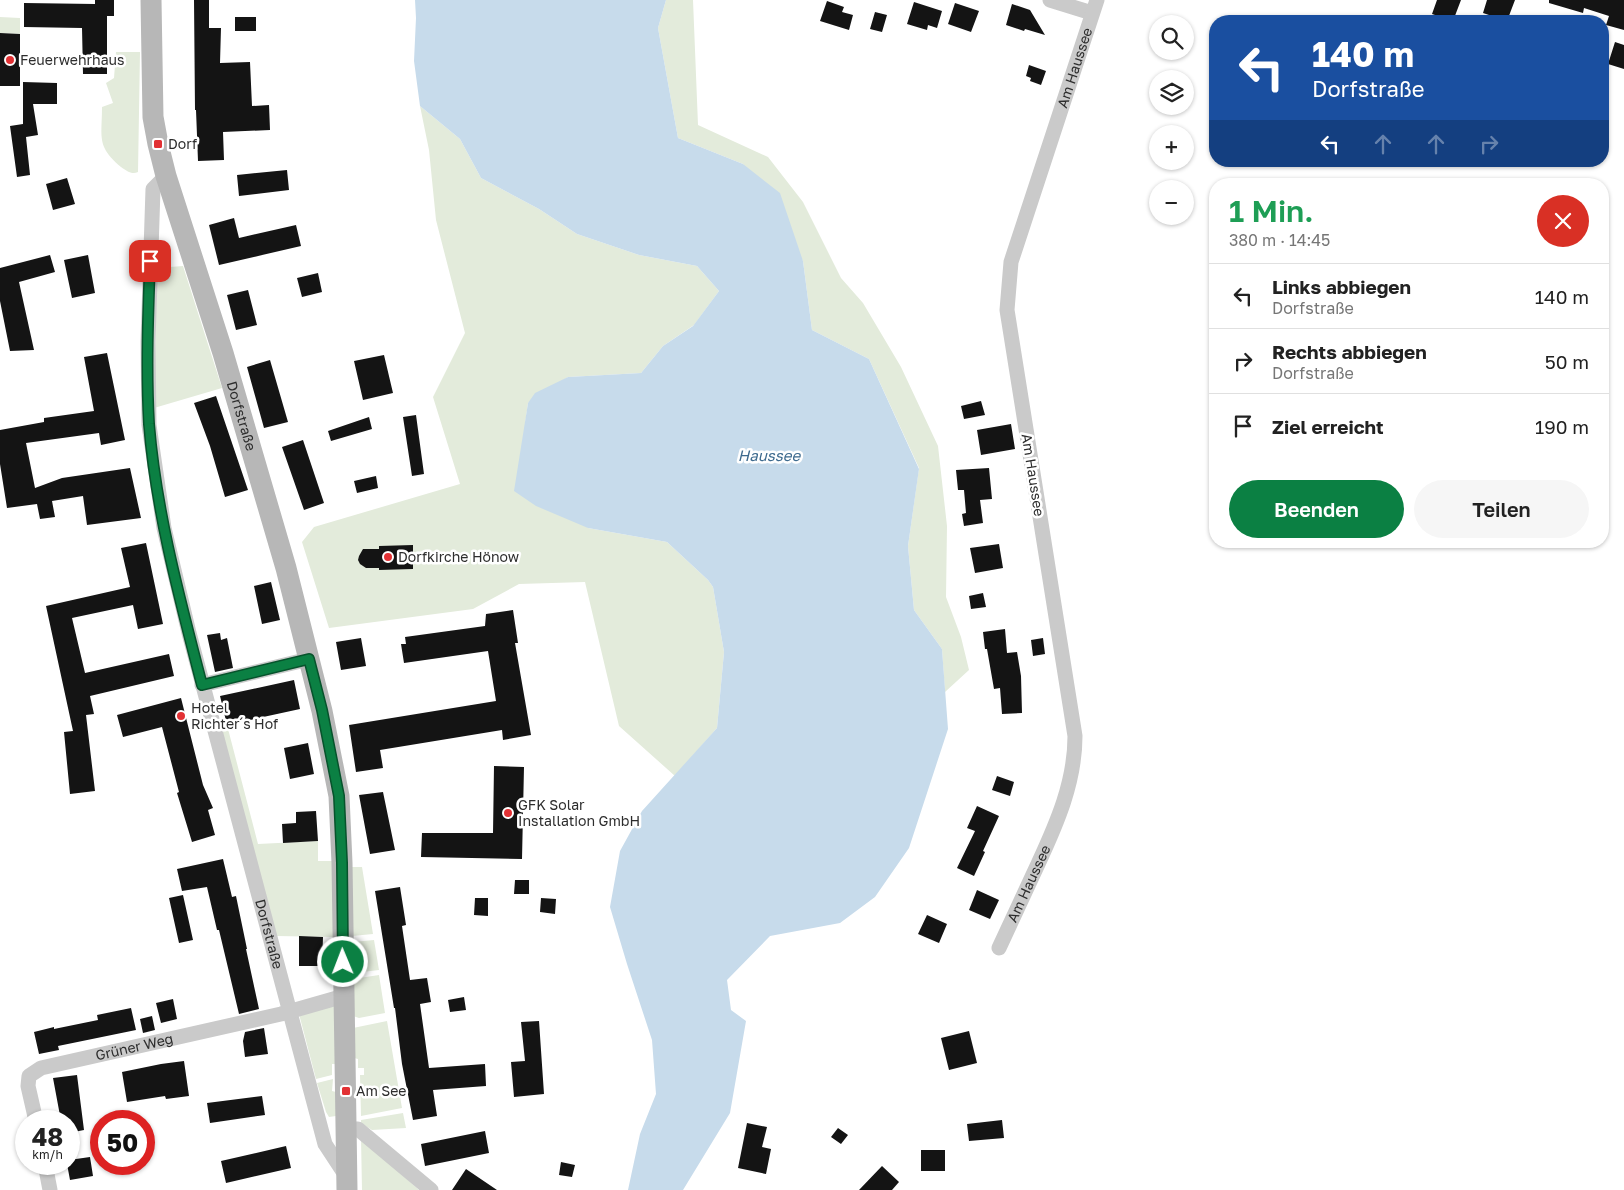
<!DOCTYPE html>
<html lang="de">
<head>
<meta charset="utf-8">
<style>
  body { margin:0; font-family:"Golos Text",sans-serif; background:#f6f6f6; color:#222; height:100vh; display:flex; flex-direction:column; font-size:19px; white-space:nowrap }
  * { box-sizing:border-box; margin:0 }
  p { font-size:16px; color:#767676 }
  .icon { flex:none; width:28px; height:28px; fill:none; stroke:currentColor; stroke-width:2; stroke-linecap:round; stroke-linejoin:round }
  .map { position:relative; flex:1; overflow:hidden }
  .sheet { position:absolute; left:1209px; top:178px; width:400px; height:370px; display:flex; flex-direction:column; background:#fff; border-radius:20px; box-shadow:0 1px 4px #0004 }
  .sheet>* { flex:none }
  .banner { position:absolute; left:1209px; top:15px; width:400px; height:152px; border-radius:20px; box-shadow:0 1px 4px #0004; background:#1a4fa0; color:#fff; overflow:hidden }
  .controls { position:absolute; left:1149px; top:15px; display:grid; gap:10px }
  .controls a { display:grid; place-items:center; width:45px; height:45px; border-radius:50%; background:#fff; box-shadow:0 1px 4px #0004; font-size:25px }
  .speed { position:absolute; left:15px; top:1110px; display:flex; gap:10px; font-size:25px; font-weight:700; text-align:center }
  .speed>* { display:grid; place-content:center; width:65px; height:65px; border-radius:50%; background:#fff; box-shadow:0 1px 4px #0004; line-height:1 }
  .speed small { font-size:12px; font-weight:400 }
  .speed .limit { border:8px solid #d22; background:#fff; color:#111 }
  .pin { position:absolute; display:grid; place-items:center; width:42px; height:42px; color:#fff; margin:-21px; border-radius:10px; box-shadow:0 2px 8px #0006 }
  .me { position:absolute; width:55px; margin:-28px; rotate:359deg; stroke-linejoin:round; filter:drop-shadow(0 0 4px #0008) }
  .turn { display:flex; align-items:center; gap:18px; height:105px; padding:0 20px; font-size:22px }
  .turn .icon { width:65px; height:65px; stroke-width:2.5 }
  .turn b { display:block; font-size:35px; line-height:42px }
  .lanes { display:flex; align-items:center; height:48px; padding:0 20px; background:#0003; justify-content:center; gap:25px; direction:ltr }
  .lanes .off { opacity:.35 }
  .round { display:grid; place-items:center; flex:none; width:52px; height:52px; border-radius:26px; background:#f6f6f6 }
  .headline { display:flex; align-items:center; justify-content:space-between; height:85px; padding:0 20px }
  h1 { font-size:30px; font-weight:600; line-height:38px; color:#1e9e55 }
  .cta { display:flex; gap:10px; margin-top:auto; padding:10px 20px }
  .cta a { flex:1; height:58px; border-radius:30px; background:#0b8043; color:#fff; font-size:20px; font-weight:600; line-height:58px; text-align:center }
  .cta a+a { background:#f6f6f6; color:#222 }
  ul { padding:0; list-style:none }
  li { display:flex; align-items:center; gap:15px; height:65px; padding:0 20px; border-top:1px solid #e0e0e0 }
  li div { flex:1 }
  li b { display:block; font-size:19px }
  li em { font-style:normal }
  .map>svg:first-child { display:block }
</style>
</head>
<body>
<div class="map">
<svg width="1624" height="1190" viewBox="0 0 1624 1190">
  <rect width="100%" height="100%" fill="#fff"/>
  <path fill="#e3ebdb" d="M666,0H693L698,125L768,157L803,202L841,278L863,303L901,367L938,446L947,526L946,597L961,637L969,670L945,692L942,649L914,610L908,546L919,468L869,359L812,330L803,261L743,164L678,138L658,28Z
    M0,17L20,18V34L0,33Z
    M116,52H140L138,172C132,175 127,171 121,167C96,146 102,137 102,107L113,103L106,83L114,78Z
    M420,106L460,139L481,178L539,209L577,234L639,255L697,266L719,291L694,325L663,346L641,373L568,377L528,403L525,424L588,528L667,542L708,580L713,587L724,652L717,728L675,776L619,726L585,582L519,584L473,609L329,628L302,542L314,527L460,484L433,397L465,333L436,220L429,150Z
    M183,266L222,388L154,408L157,268Z
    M227,725L258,844L318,841V861H333L335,937L276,936L219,727Z
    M351,867H362L373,934L352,936Z
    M374,940L379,970L354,973L353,942Z
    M379,975L385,1013L359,1018L353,1016V979Z
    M335,1004L336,1064H332V1075L316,1079L299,1014Z
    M387,1021L402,1108L361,1116L360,1075H364V1068H358V1059L354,1058L353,1028Z
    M333,1079L332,1091L336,1092V1116L329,1117L326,1112L317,1083Z
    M403,1113L406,1128L372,1130L361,1123V1120Z
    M361,1138L419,1190H362Z"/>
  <path fill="#c7dbeb" d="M415,0H666L658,28L678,138L743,164L780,193L803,261L812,330L869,359L919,469L908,546L914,610L942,649L948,729L909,848L875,897L840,923L770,936L727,980L731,1010L746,1021L730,1113L683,1190H628L640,1134L656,1094L652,1040L627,964L610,907L620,851L642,811L717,728L724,652L713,587L708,580L667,542L588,528L536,506L514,491L528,403L535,393L568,377L641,373L663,346L693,326L719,291L697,266L639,255L577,234L539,209L481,178L460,139L420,106L414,61L416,18Z"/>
  <path fill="#141414" d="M95,0H114V16H107V74H83L82,28L24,27V3L95,4Z
    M194,0H209V28H221L220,63L250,62L252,106L269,105L270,130L223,132L224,160L198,161L196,110H195Z
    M1437,0H1461L1453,21L1432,14Z
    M1487,0H1515L1507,21L1483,13Z
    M1549,0H1624V30L1606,25L1609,16L1584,8L1583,13L1549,3Z
    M827,1L844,7L842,12L853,15L849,30L820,21Z
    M914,2L942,11L937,28L928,25L927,30L907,24Z
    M955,3L979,11L971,32L948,24Z
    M1012,4L1030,10L1045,35L1025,29L1024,31L1006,25Z
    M875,12L887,15L882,32L870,29Z
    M235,17H256V31H235Z
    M0,33L20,34V86H0Z
    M1615,42L1624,45V69L1608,64Z
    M1029,65L1046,71L1041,85L1030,81L1031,78L1026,76Z
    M23,82L57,83V104H33L38,135L26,137L30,175L17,177L10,126L23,124Z
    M287,170L289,190L239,196L237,175Z
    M67,178L75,204L53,210L46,184Z
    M234,218L239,238L296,225L301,246L219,265L209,225Z
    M50,255L55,272L19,282L34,350L10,351L0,301V268Z
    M88,255L95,293L72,298L64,260Z
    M318,273L322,292L302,297L297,278Z
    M248,290L257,325L236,330L227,295Z
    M107,353L125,440L101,445L99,433L26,443L35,488L62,478L130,468L141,518L87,525L83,496L52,501L55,517L40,519L37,504L7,508L0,464V430L44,422V418L94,411L84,357Z
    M384,355L393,393L363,400L354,361Z
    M270,360L288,422L264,428L247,367Z
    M216,396L248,490L225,497L210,446L194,403Z
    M981,401L985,415L964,419L961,406Z
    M416,415L424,474L412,476L403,417Z
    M369,417L372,429L331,441L328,431Z
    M1011,424L1015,449L981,455L977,430Z
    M303,440L324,503L304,510L282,447Z
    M989,468L992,499L980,500L983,523L964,526L962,514L966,513L964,490H958L956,470Z
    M376,476L378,488L357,493L354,481Z
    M146,543L163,624L138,629L133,605L72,618L85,673L169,654L174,676L90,696L94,714L86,715L95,791L70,794L64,732L73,731L46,606L130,587L121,548Z
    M999,544L1003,568L975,573L970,548Z
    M413,545V569L379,570V568H366L360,564L358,560L359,556L363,549H379V546Z
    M271,582L280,620L262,624L254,586Z
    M983,593L986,607L971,609L969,596Z
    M513,610L518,643H515L531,735L503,740L502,730L380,750L383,768L356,772L349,725L496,701L488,651L404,663L401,644H406L405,637L485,626L486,614Z
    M1005,629L1007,653L1017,652L1021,676L1022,713L1002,714L1000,688L994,689L987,649H985L983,632Z
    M220,633L221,640L227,638L233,668L215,672L207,635Z
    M361,638L366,666L341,670L336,642Z
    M1043,638L1045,654L1033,656L1031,640Z
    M294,680L300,709L227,725L220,696Z
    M181,698L203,785L213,808L208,810L215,835L192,842L177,793L179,792L162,727L123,737L117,715Z
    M308,743L314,774L290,779L284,748Z
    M494,766L524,767L522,859L421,857L422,833H493Z
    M997,776L1014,782L1010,796L992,790Z
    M383,792L395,850L370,854L359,795Z
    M977,806L999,816L983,851L985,852L974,876L957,868L975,831L967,828Z
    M316,811L318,841L283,843L282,824L296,823V812Z
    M223,859L232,897L236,896L247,949H246L259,1009L239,1014L219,930H217L207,887L182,891L177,869Z
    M515,880H529V894H514Z
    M400,887L406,925L402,926L410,980L427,978L431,1002L420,1004L429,1068L485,1064L486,1086L433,1090L437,1116L413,1120L402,1064L395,1008H394L375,891Z
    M977,890L999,900L990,919L969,910Z
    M183,895L193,940L179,943L169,898Z
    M475,898H488V916L474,915Z
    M541,898L556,899L555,914L540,912Z
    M927,915L947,924L939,943L918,934Z
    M299,936L323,937L322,966H299Z
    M464,997L466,1010L450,1012L448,1000Z
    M173,999L177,1019L161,1023L156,1003Z
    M131,1008L136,1030L58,1046L59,1050L39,1054L34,1032L54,1027V1029L98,1020L97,1015Z
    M152,1016L155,1030L143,1033L140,1019Z
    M539,1021L544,1094L514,1097L511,1062L525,1061L521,1022Z
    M264,1028L268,1054L245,1057L243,1041L245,1032Z
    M969,1031L977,1063L949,1070L941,1038Z
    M184,1061L189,1096L166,1099L165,1096L127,1102L122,1072L161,1064Z
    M77,1075L84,1130L69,1133V1121H61L53,1078Z
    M262,1096L265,1115L210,1123L207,1103Z
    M1002,1120L1004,1138L969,1141L967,1124Z
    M747,1123L767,1127L762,1147L771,1149L766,1174L738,1168Z
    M838,1128L848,1135L841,1144L831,1137Z
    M485,1131L489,1153L425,1166L421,1144Z
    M286,1146L291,1168L226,1183L221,1161Z
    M921,1150H945V1171H921Z
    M90,1157L93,1176L70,1180L67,1164H69V1160Z
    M561,1162L575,1165L572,1177L559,1175Z
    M882,1166L899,1182L892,1190H859Z
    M466,1169L497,1190H452Z"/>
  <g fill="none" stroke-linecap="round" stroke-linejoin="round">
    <g stroke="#cacaca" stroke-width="15">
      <path d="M1050,0L1092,13"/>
      <path id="s1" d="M166,176L153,189L148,342L149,425L164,528L189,633L325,1144L346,1176"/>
      <path d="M202,685L309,659"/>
      <path id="s2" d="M999,948C1012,920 1025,892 1038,864C1057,823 1075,782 1075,736L1007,310L1011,262L1097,0"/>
      <path id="s3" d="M36,1121L28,1086L29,1076L41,1068L281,1014L344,996"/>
      <path d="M347,1129H358L431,1190"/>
      <path d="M45,1164L50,1190"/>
    </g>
    <path stroke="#b7b7b7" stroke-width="21" id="s4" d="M151,0L153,117L158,144L166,176L223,353L286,568L322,711L339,796L342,863L347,1190"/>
  </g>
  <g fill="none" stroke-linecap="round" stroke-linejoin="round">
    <defs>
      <path id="route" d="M150,261C148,315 146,370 149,424C156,512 180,600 202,685L309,659L322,710L339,796L342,863L343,962"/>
    </defs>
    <use href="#route" stroke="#07532c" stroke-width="12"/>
    <use href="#route" stroke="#0b8043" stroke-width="9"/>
  </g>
  <g fill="#e23134" stroke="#fff" stroke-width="2">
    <circle cx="10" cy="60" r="5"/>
    <rect x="153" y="139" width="10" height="10" rx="2.5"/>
    <circle cx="388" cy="557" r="5"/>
    <circle cx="181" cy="716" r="5"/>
    <circle cx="508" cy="813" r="5"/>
    <rect x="341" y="1086" width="10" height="10" rx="2.5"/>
  </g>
  <g text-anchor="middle" stroke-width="5" stroke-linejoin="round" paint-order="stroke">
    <g font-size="14" fill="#2d2d2d" stroke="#fff" text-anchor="start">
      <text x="20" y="65">Feuerwehrhaus</text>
      <text x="168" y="149">Dorf</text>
      <text x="398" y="562">Dorfkirche Hönow</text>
      <text x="191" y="713">Hotel<tspan x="191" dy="16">Richter´s Hof</tspan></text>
      <text x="518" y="810">GFK Solar<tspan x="518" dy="16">Installation GmbH</tspan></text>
      <text x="356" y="1096">Am See</text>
    </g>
    <g font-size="14" fill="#2d2d2d" stroke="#fff">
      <text dy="5" stroke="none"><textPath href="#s2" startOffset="911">Am Haussee</textPath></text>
      <text dy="5" stroke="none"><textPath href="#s4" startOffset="429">Dorfstraße</textPath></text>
      <text transform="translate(1033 475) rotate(81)" y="5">Am Haussee</text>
      <text dy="5" stroke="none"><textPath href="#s2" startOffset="71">Am Haussee</textPath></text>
      <text dy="5" stroke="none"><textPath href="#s1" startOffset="778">Dorfstraße</textPath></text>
      <text dy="5" stroke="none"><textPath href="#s3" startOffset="156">Grüner Weg</textPath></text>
    </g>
    <g font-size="15" font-style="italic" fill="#3d6a8e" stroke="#fff">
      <text x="769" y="461">Haussee</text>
    </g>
  </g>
</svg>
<div class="controls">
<a><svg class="icon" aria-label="search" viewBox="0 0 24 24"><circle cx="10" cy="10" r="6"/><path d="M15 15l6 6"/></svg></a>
<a><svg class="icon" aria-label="layers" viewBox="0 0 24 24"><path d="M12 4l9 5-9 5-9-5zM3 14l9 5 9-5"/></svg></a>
<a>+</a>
<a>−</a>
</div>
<div class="speed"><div>48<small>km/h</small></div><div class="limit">50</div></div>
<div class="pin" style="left:150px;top:261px;background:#d93025"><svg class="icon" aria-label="arrive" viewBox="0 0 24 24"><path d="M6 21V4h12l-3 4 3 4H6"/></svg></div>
<svg class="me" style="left:343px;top:962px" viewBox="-20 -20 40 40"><circle r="17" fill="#0b8043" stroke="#fff" stroke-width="3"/><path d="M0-11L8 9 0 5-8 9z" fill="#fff"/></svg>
<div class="banner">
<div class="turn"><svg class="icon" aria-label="left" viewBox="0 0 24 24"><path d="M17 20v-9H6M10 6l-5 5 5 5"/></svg><div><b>140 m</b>Dorfstraße</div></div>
<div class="lanes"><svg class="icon" aria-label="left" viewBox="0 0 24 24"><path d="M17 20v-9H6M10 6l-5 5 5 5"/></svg><svg class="icon off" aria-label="ahead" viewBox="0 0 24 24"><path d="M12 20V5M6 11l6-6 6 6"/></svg><svg class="icon off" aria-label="ahead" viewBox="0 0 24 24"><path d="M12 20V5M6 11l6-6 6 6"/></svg><svg class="icon off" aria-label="right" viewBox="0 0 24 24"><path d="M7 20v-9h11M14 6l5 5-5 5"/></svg></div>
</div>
<section class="sheet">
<div class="headline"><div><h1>1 Min.</h1><p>380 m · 14:45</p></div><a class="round" style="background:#d93025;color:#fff"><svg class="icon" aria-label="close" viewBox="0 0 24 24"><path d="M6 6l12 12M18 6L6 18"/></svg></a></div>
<ul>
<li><svg class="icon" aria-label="left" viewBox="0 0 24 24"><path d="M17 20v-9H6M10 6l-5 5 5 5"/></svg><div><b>Links abbiegen</b><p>Dorfstraße</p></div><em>140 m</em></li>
<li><svg class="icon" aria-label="right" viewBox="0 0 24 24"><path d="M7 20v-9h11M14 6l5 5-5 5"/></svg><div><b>Rechts abbiegen</b><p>Dorfstraße</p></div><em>50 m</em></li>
<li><svg class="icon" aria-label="arrive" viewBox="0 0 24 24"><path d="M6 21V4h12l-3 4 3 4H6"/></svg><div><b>Ziel erreicht</b></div><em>190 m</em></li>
</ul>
<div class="cta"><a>Beenden</a><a>Teilen</a></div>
</section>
</div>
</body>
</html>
